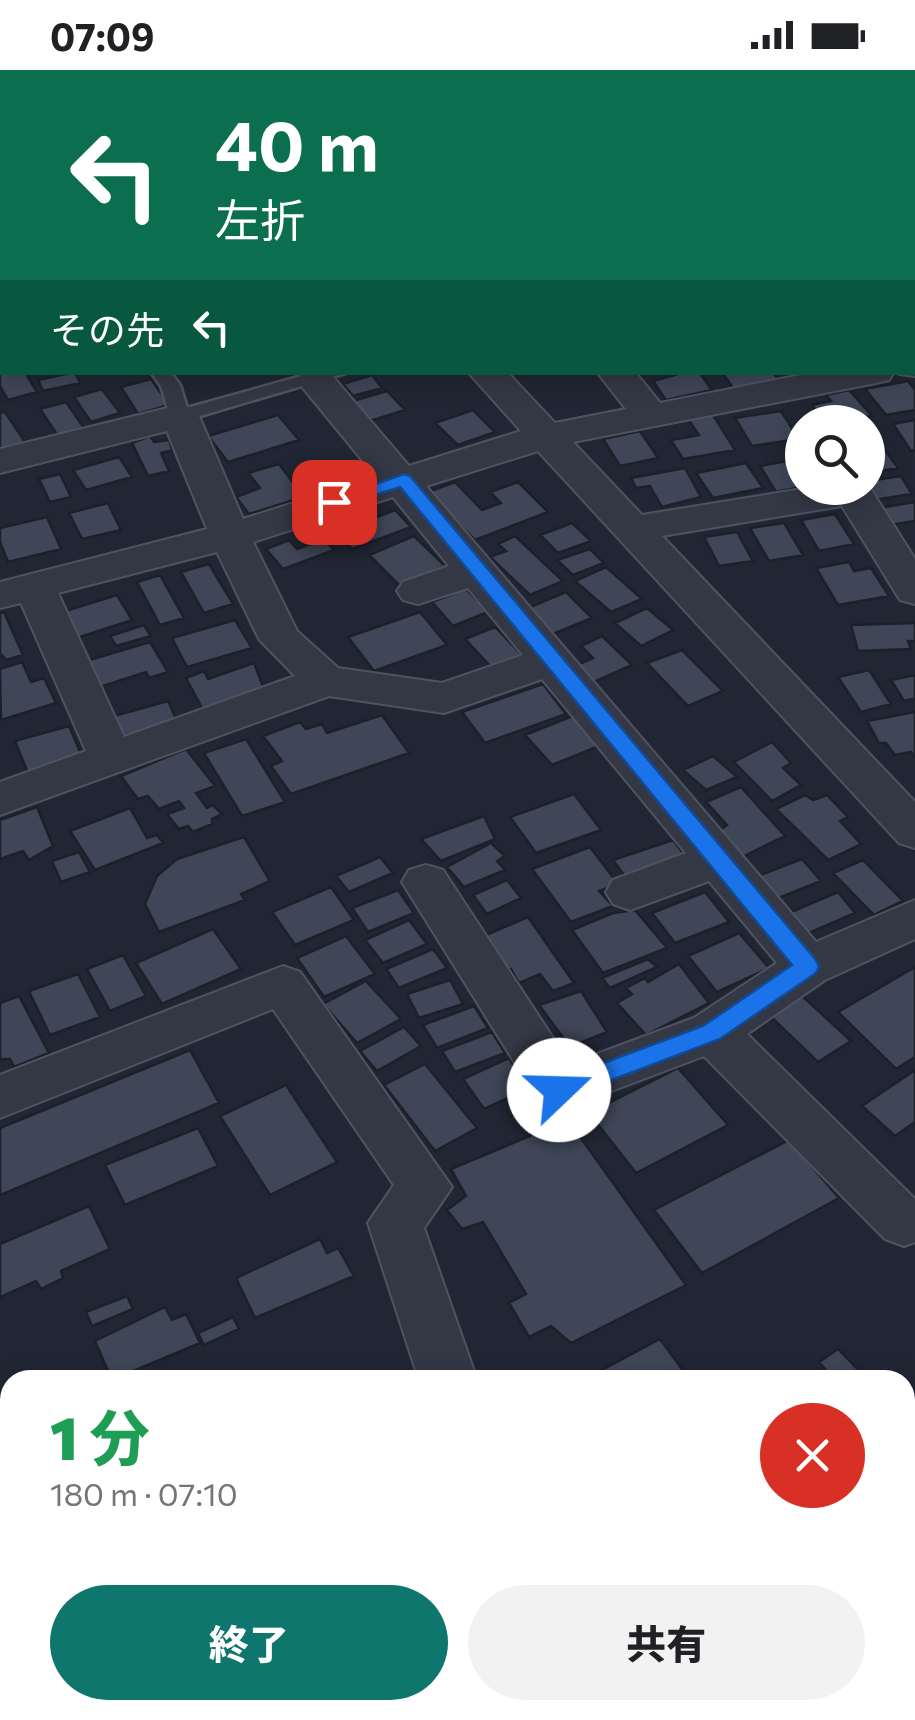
<!DOCTYPE html>
<html lang="ja">
<head>
<meta charset="utf-8">
<style>
  body { margin:0; font-family:Commissioner,"Noto Sans JP",sans-serif; background:#f2f2f2; color:#202124; height:100vh; display:flex; flex-direction:column; font-size:38px; white-space:nowrap }
  * { box-sizing:border-box; margin:0 }
  p { font-size:32px; color:#757577 }
  .icon { flex:none; width:55px; height:55px; fill:none; stroke:currentColor; stroke-width:2; stroke-linecap:round; stroke-linejoin:round }
  .map { position:relative; flex:1; overflow:hidden }
  .drawer { position:absolute; left:0px; top:1300px; width:915px; height:350px; display:flex; flex-direction:column; background:#fff; border-radius:30px 30px 0 0; box-shadow:0 5px 25px #0003 }
  .drawer>* { flex:none }
  .banner { position:absolute; left:0px; top:0px; width:915px; height:305px; box-shadow:0 5px 25px #0003; background:#0b6e4f; color:#fff; overflow:hidden }
  .controls { position:absolute; left:785px; top:335px; display:grid; gap:20px }
  .controls a { display:grid; place-items:center; width:100px; height:100px; border-radius:50%; background:#fff; box-shadow:0 5px 25px #0003; font-size:50px }
  .pin { position:absolute; display:grid; place-items:center; width:85px; height:85px; color:#fff; margin:-42px; border-radius:20px; box-shadow:0 5px 15px #0006 }
  .me { position:absolute; width:110px; margin:-55px; rotate:69deg; stroke-linejoin:round; filter:drop-shadow(0 0 8px #0008) }
  .turn { display:flex; align-items:center; gap:35px; height:210px; padding:0 50px; font-size:45px }
  .turn .icon { width:130px; height:130px; stroke-width:2.5 }
  .turn b { display:block; font-size:70px; line-height:85px }
  .then { display:flex; align-items:center; height:95px; padding:0 50px; background:#0003; gap:20px; font-size:38px }
  .round { display:grid; place-items:center; flex:none; width:105px; height:105px; border-radius:52px; background:#f2f2f2 }
  .headline { display:flex; align-items:center; justify-content:space-between; height:170px; padding:0 50px }
  h1 { font-size:60px; font-weight:800; line-height:75px; color:#1e9e55 }
  .action { display:flex; gap:20px; margin-top:auto; padding:20px 50px }
  .action a { flex:1; height:115px; border-radius:60px; background:#0f766e; color:#fff; font-size:40px; font-weight:800; line-height:115px; text-align:center }
  .action a+a { background:#f2f2f2; color:#202124 }
  .status { display:flex; justify-content:space-between; align-items:center; height:70px; padding:0 50px; background:#fff; direction:ltr }
  .status svg { height:28px; fill:currentColor }
  .map>svg:first-child { display:block }
</style>
</head>
<body>
<div class="status"><b>07:09</b><svg viewBox="0 0 49 12"><path d="M0 12V9h3v3zM5 12V6h3v6zM10 12V3h3v9zM15 12V0h3v12zM26 1h20v11H26zM47 4h2v5h-2z"/></svg></div>
<div class="map">
<svg width="915" height="1650" viewBox="0 0 915 1650">
  <rect width="100%" height="100%" fill="#212634"/>
  <path fill="#363f5a" d="M0,0H915V7L912,2H2L0,46Z"/>
  <path fill="#3f4657" stroke="#1c202b" stroke-width="2.5" d="M0,302H25L37,322L8,330L0,316Z
    M75,302L80,313L43,321L38,310Z
    M685,302H699L712,320L666,330L653,311Z
    M722,302H773L780,312L735,321Z
    M372,305L382,318L353,326L343,314Z
    M151,309L169,335L138,344L121,317Z
    M908,311L915,320V340L886,345L865,319Z
    M102,319L120,343L91,352L74,327Z
    M849,320L872,346L826,352L812,335L831,331L826,325Z
    M387,321L405,340L370,351L353,331Z
    M66,332L84,358L58,366L40,339Z
    M473,340L495,362L458,375L435,353Z
    M781,341L799,369L752,376L735,348Z
    M5,342L25,372L0,380V343Z
    M278,345L299,370L228,392L208,366Z
    M713,345L735,380L683,389L671,370L699,365L688,349Z
    M915,350V380L911,381L893,354Z
    M640,361L658,388L620,396L603,369Z
    M150,366L154,372L169,370L172,380L161,383L169,401L148,406L132,373Z
    M885,380L898,398L868,403V383Z
    M119,387L132,407L86,420L73,400Z
    M802,388V417L776,422L760,396Z
    M746,393L763,418L713,428L696,403Z
    M279,394L304,427L249,444L236,427L260,418L248,403Z
    M685,398L701,427L662,437L650,416L636,418L631,408Z
    M60,404L71,427L50,432L39,409Z
    M901,406L912,424L874,430L868,411Z
    M455,412L482,440L501,433L490,422L518,412L548,442L475,470L428,422Z
    M915,432V451L890,455L879,438Z
    M108,433L121,460L82,469L69,443Z
    M395,440L411,457L352,479L343,468L359,462L354,456Z
    M835,444L854,474L819,481L801,450Z
    M47,447L61,479L8,492L0,472V458Z
    M572,453L591,471L558,483L540,465Z
    M784,453L803,485L769,491L750,458Z
    M737,462L753,491L719,496L704,467Z
    M414,466L445,496L399,515L369,485Z
    M515,466L563,511L530,525L490,487L506,481L498,474Z
    M324,469L334,480L283,499L266,479L289,470L297,479Z
    M590,479L604,493L573,505L557,490Z
    M849,492L854,501L871,498L889,526L838,535L816,498Z
    M209,494L233,534L204,543L181,502Z
    M606,497L642,529L611,542L575,511Z
    M160,505L184,548L160,555L137,512Z
    M466,519L488,542L453,556L432,532Z
    M566,522L592,548L553,564L528,538Z
    M117,525L132,550L74,569L59,543Z
    M647,538L673,560L641,576L615,553Z
    M4,542L23,585L6,590L0,583V543Z
    M420,542L447,575L374,601L348,567Z
    M235,550L252,578L187,597L172,568Z
    M915,553V571H908L911,579L858,581L851,555Z
    M144,555L151,566L116,576L110,566Z
    M495,557L522,585L492,598L465,569Z
    M602,566L632,595L594,612L577,595L593,588L581,576Z
    M150,572L168,602L149,608L146,602L100,617L86,591Z
    M682,580L723,621L688,636L647,593Z
    M22,592L31,612L44,608L56,633L1,650L0,599Z
    M254,593L265,622L203,640L186,608L204,601L208,609Z
    M869,600L891,634L861,642L838,607Z
    M915,605V628L904,631L891,610Z
    M543,614L566,644L485,673L462,642Z
    M168,631L177,651L123,666L114,646Z
    M915,642V688L911,682L895,685L886,673H879L867,651Z
    M382,645L409,683L291,724L271,696L282,691L263,666L300,652L306,659L322,654L327,663Z
    M575,645L602,675L552,695L525,665Z
    M69,656L81,684L56,691L59,700L30,708L15,671Z
    M246,669L285,732L242,746L204,683Z
    M772,672L791,693L783,698L801,715L772,731L734,692Z
    M186,679L215,716L196,723L207,738L213,735L222,744L212,749V754L193,762L188,756L179,759L167,744L184,738L179,731L159,739L148,726L138,729L121,706Z
    M713,686L737,707L706,720L683,700Z
    M741,717L785,766L740,788L715,763L727,755L706,732Z
    M574,724L601,760L536,783L510,747Z
    M805,725L813,730L827,725L848,747L840,751L861,774L828,790L776,739Z
    M37,737L53,776L29,790L23,781L0,789V750Z
    M130,738L147,768L157,765L163,773L95,800L70,761Z
    M484,746L495,769L441,791L421,769Z
    M244,767L270,811L241,824L245,830L159,862L145,834L157,806L177,789Z
    M673,770L686,787L626,808L613,790Z
    M491,773L505,786L497,791L505,800L464,817L447,797Z
    M590,777L618,814L599,821L613,836L571,852L532,799Z
    M79,782L90,802L61,812L52,791Z
    M380,787L393,803L349,822L336,806Z
    M802,789L821,811L771,831L753,808Z
    M863,790L903,831L874,845L833,803Z
    M507,810L521,828L487,844L473,825Z
    M331,817L354,850L295,875L272,842Z
    M398,820L414,843L368,862L352,838Z
    M705,822L729,852L675,873L652,843Z
    M838,822L855,843L802,866L784,845Z
    M635,840L667,878L603,903L572,860L613,843Z
    M528,847L574,913L553,921L540,904L519,913L511,899L504,901L479,868Z
    M409,850L427,874L383,893L365,870Z
    M213,859L241,899L162,934L136,893Z
    M739,863L769,898L717,922L688,886Z
    M346,866L375,904L324,927L297,888Z
    M433,879L447,898L399,918L386,899Z
    M123,885L146,926L110,941L87,899Z
    M648,889L657,897L610,918L602,908Z
    M679,894L709,933L646,965L617,933L632,924L626,918L645,908L648,912Z
    M915,897V987L896,999L838,942Z
    M78,904L100,947L50,965L29,921Z
    M450,910L463,934L419,948L407,924Z
    M366,911L401,949L357,973L323,934Z
    M581,921L607,962L570,977L539,935Z
    M799,923L851,971L818,992L767,943Z
    M19,926L49,983L14,997L10,989H0V933Z
    M474,936L488,958L437,978L423,955Z
    M404,957L421,976L377,1001L360,981Z
    M492,962L505,983L455,1002L442,981Z
    M190,980L219,1033L0,1125V1058Z
    M509,988L530,1018L484,1039L463,1009Z
    M425,994L477,1058L435,1081L384,1015Z
    M678,998L728,1055L636,1103L589,1043Z
    M915,1000V1052L895,1066L862,1036Z
    M286,1015L337,1092L270,1125L220,1046Z
    M568,1050L686,1215L571,1273L551,1256L529,1267L509,1233L526,1224L483,1152L462,1159L447,1140L466,1126L451,1099Z
    M198,1058L218,1096L125,1135L105,1095Z
    M789,1070L839,1128L702,1203L654,1140Z
    M89,1136L110,1179L61,1201L63,1208L41,1219L36,1211L0,1227V1174Z
    M320,1169L327,1183L338,1178L354,1206L255,1248L236,1208Z
    M127,1226L133,1239L92,1256L86,1242Z
    M165,1237L172,1250L186,1244L200,1273L112,1310L95,1271Z
    M233,1247L239,1259L204,1275L198,1263Z
    M660,1269L690,1310H583Z
    M838,1279L868,1310H834L819,1292Z
    M905,1349L915,1360V1398L905,1406Z
    M10,1423V1502L0,1506V1428Z"/>
  <g fill="none" stroke-linecap="round" stroke-linejoin="round">
    <defs>
      <path id="lane" d="M151,302H170L180,315L187,338L316,302H349L180,352L170,346L161,316Z"/>
      <path id="street" d="M912,39H915V57H912Z
        M2,58V78L0,79V59Z
        M915,84V104L912,105V85Z
        M912,143L915,144V167L912,166Z
        M0,276H2V298H0Z
        M915,284V306L899,304L912,302Z
        M303,302H329L409,396L521,361L468,302H507L555,353L626,339L597,302H635L660,333L816,302H894L889,310L876,313L573,372L642,445L808,418L868,415L915,489V534L900,530L842,436L662,466L915,732V778L899,773L538,381L426,416L816,872L915,830V869L825,910L747,964L915,1129V1172L904,1176L885,1169L704,986L559,1041L541,1035L402,812L409,800L426,795L443,800L570,994L694,948L777,893L709,811L630,840L613,834L606,822L613,810L686,783L542,609L444,643L329,626L0,745V712L86,681L21,533L0,538V512L207,459L167,361L0,403V379L180,335L193,338L199,346L243,449L376,407L303,318L298,310ZM393,427L449,496L403,512L397,521L403,530L418,534L468,518L523,585L442,613L338,598L297,561L253,472ZM217,482L259,569L295,606L124,667L58,523Z
        M283,896L300,902L452,1117L424,1158L477,1310H419L368,1153L394,1115L273,939L0,1048V1005Z"/>
      <path id="secondary" d="M915,1548V1620L905,1624V1552Z
        M679,1640H780L776,1650H675Z"/>
    </defs>
    <use href="#lane" stroke="#4f5360" stroke-width="5"/>
    <use href="#street" stroke="#4f5360" stroke-width="4"/>
    <use href="#secondary" stroke="#4f5360" stroke-width="5"/>
    <use href="#lane" fill="#343845" fill-rule="evenodd"/>
    <use href="#street" fill="#343845" fill-rule="evenodd"/>
    <use href="#secondary" fill="#424758" fill-rule="evenodd"/>
  </g>
  <path fill="#1a73e8" stroke="#114b97" stroke-width="2.5" d="M404,404L410,406L816,890L819,897L816,903L720,969L567,1027H550L546,1020L550,1013L703,956L792,895L400,417L334,438L325,432Z"/>
</svg>
<div class="controls">
<a><svg class="icon" aria-label="search" viewBox="0 0 24 24"><circle cx="10" cy="10" r="6"/><path d="M15 15l6 6"/></svg></a>
</div>
<div class="pin" style="left:334px;top:432px;background:#d93025"><svg class="icon" aria-label="arrive" viewBox="0 0 24 24"><path d="M6 21V4h12l-3 4 3 4H6"/></svg></div>
<svg class="me" style="left:559px;top:1020px" viewBox="-20 -20 40 40"><circle r="19" fill="#fff"/><path d="M0-13L10 11 0 6-10 11z" fill="#1a73e8"/></svg>
<div class="banner">
<div class="turn"><svg class="icon" aria-label="left" viewBox="0 0 24 24"><path d="M17 20v-9H6M10 6l-5 5 5 5"/></svg><div><b>40 m</b>左折</div></div>
<div class="then">その先<svg class="icon" aria-label="left" viewBox="0 0 24 24"><path d="M17 20v-9H6M10 6l-5 5 5 5"/></svg></div>
</div>
<section class="drawer">
<div class="headline"><div><h1>1 分</h1><p>180 m · 07:10</p></div><a class="round" style="background:#d93025;color:#fff"><svg class="icon" aria-label="close" viewBox="0 0 24 24"><path d="M6 6l12 12M18 6L6 18"/></svg></a></div>
<div class="action"><a>終了</a><a>共有</a></div>
</section>
</div>
</body>
</html>
